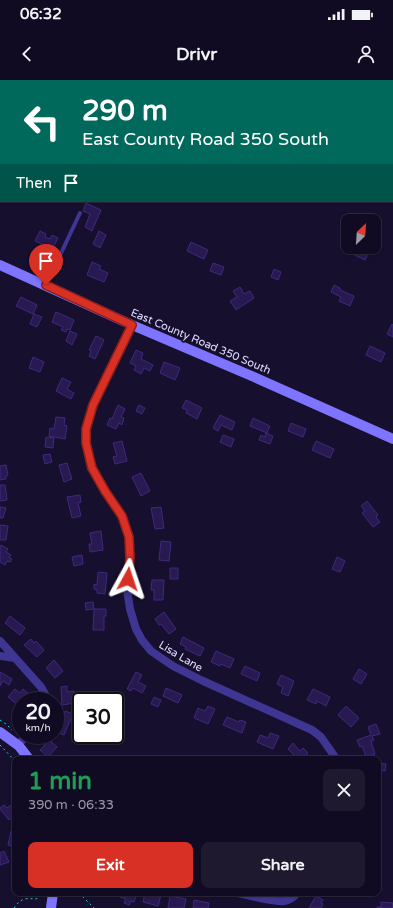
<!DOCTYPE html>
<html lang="en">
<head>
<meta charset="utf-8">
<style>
  body { margin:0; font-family:"Varela Round",sans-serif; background:#1e192f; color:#f1f3f6; height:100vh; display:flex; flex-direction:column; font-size:15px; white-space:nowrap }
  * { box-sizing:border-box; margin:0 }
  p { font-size:13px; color:#9c9ba5 }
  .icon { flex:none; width:22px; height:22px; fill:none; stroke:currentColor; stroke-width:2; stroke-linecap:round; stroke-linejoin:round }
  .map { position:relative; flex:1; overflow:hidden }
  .drawer { position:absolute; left:12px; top:676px; width:369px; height:140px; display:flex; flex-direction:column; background:#100b22; border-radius:8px; box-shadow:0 1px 3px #0004,0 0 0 1px #302b40 }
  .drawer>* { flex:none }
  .banner { position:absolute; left:0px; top:0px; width:393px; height:122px; box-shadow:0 1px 3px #0004,0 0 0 1px #302b40; background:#00695c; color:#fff; overflow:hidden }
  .needle { width:26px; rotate:25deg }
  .controls { position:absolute; left:341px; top:134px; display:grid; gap:8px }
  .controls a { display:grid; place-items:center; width:40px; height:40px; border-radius:8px; background:#100b22; box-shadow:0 1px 3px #0004,0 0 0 1px #302b40; font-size:20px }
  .speed { position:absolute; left:12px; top:612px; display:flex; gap:8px; font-size:20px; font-weight:700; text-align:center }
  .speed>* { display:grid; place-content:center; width:52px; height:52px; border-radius:50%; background:#100b22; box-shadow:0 1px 3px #0004,0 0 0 1px #302b40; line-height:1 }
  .speed small { font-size:10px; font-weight:400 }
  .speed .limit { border:2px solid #111; border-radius:6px; background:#fff; color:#111 }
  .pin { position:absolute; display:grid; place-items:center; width:34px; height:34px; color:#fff; margin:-41px -17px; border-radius:50% 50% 50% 0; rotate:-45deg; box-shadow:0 0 4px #0007 }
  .pin .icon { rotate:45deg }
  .me { position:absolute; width:44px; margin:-22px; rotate:5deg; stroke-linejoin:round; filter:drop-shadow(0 0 3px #0008) }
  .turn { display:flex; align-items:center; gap:14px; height:84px; padding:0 16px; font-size:18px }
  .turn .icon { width:52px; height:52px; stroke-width:2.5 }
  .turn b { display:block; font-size:28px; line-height:34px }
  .then { display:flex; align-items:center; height:38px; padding:0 16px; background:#0003; gap:8px; font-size:15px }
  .round { display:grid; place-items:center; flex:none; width:42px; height:42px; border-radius:8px; background:#1e192f }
  .overview { display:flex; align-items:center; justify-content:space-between; height:68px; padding:0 16px }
  h1 { font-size:24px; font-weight:700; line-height:30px; color:#1e9e55 }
  .primary-button { display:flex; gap:8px; margin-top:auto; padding:8px 16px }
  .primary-button a { flex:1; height:46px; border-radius:8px; background:#d93025; color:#fff; font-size:16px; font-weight:700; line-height:46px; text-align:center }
  .primary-button a+a { background:#1e192f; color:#f1f3f6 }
  .status { display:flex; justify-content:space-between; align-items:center; height:28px; padding:0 20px; background:#100b22; direction:ltr }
  .status svg { height:11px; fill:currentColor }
  header { display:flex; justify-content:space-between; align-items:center; height:52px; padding:0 16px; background:#100b22; font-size:18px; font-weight:700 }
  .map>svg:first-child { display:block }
</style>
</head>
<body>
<div class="status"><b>06:32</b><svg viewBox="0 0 49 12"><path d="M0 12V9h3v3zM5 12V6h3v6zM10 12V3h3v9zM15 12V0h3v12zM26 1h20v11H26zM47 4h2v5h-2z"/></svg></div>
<header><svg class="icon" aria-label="back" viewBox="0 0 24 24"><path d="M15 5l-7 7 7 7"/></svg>Drivr<svg class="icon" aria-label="person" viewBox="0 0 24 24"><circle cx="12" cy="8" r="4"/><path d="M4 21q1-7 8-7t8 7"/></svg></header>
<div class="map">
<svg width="393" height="828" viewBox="0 0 393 828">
  <rect width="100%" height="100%" fill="#160f2e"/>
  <path fill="#281951" stroke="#3f297f" d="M86,123L101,130L92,151L85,147L90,134L83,131Z
    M40,151L46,154L45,157L50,159L52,155L58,158L50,174L43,171L46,166L35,161Z
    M99,151L106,155L100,168L93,164Z
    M191,162L208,170L204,179L187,171Z
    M351,167H371L365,180L349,172Z
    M92,182L101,186L99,189L108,193L104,202L87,195Z
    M213,183L224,187L221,195L210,191Z
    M274,189L281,192L278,200L271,197Z
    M334,205L340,208V210L354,216L350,226L339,221L341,217L331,212Z
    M240,207L244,214L250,211L254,218L236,230L230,221L237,217L233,211Z
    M21,217L37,225L33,234L16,226Z
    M56,232L74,240L70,250L67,249L66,252L61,250L63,247L52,242Z
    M34,234L42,237L37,247L30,244Z
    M392,244L393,245V257L387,254Z
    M70,251L77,254L72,265L66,261Z
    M96,256L104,260L95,279L89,276L91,271L89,270Z
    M370,266L385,273L381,282L366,275Z
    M136,270L143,273L141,279L153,285L150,291L144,288L141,294L134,290L136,286L130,283Z
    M33,277L44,282L40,292L29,288Z
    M164,282L180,288L175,300L160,293Z
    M62,298L71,302L67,309L74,313L71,319L56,311Z
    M186,320L202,328L197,339L186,333L187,330L182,328Z
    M118,325L125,329L121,337L124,338L122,345L119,343L116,349L107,345L110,338L112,339Z
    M139,325L145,328L142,334L136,331Z
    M220,335L235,342L232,350L221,345L218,351L213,348Z
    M56,337L65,338L64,345L67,346L65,359L49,356L50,348L54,349Z
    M253,338L270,346L267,353L250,346Z
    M291,343L306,349L303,357L288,351Z
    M266,353L273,356L270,364L259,360L261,355L265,357Z
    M223,355L234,359L231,367L220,362Z
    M46,357L54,358L53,368L45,367Z
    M122,361L127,381L115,384L113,377L117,376L113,363Z
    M316,361L334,369L330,378L312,370Z
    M50,374L52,382L45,384L43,375Z
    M67,383L72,399L64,402L59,385Z
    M6,385L8,395L6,396V399L0,400V386Z
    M141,393L150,411L141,416L132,397Z
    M0,405H5L7,420L0,421Z
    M80,415L81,422L78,423L81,436L72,438L67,417Z
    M367,421L378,435L376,437L380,442L373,447L362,433L365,431L361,426Z
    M0,427L6,428L3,438H0Z
    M161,427L164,448L155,449L151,428Z
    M0,445L8,446L6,460H0Z
    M101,451L103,470L90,472L89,464H92L90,453Z
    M161,461L171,462L169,481L159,480Z
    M1,465L8,469L6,472L11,475L9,478L12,479L10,482L7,481L5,485L0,482V467Z
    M82,475L83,484L74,486L72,477Z
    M337,477L345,481L340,492L332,489Z
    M170,488H178V499H170Z
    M98,492L107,493L105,514L97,513V510L94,509V504L97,505Z
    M152,500H164L163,520H154V510H151Z
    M93,522L94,529L86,530L85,523Z
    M94,529H106V536H104V550H93Z
    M164,532L176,549L169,554L161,544L159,545L155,539Z
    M10,536L25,548L20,555L5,543Z
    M183,557L204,568L200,576L185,569L186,567L180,564Z
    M31,559L34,563L36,561L44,570L37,577L24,565Z
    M216,571L234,579L230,588L221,584L220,586L211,582Z
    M54,580L63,591L55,598L46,588Z
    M245,586L260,593L257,601L241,594Z
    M359,589L367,594L361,604L353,599Z
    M0,592L12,599L9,605L3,601L0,606Z
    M136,592L142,595L138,602L146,606L142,613L133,608L131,611L127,609Z
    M281,595L294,601L288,616L281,613L283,607L277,604Z
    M67,606V612L74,611L75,623L62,625L61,607Z
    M166,608L182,615L178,623L163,616Z
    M15,609L20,613L23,609L29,614L23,621H21V624L19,626L8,617Z
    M313,609L330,617L326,626L317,621L316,624L307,620Z
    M154,617L161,620L158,627L151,624Z
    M208,626L215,629L208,644L194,638L198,628L205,631Z
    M346,626L359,638L351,647L338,635Z
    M65,631L73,634L64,655L57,652Z
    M227,637L239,642L240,640L246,642L242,653L223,645Z
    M376,644L380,654L372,656L374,660L371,661L375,674L366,677L362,666L360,667L357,660L371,655L368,647Z
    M270,653L279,656L273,669L257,662L260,655L268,658Z
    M46,655H49L53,659L51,662L57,667L48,677L40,670L45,665L41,661Z
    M293,663L300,671L303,668L308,673L305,676L309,679H298L288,669Z
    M378,683L386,684L385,691L378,690Z
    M4,725L7,728L11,725L15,730V735L9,740L0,729V728Z
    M11,751H15V767L8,765Z
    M4,771L9,782L0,785V773Z
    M121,813H137L134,822L131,821L129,825L124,823L126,819L120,817Z
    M145,813H154L161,815L158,826L143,822Z
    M170,816L186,819L184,828H168Z
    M316,816L323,820L321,823L323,824L321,828H309Z
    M194,820L209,823L208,828H193Z
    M381,822L393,823V828H377V827H381Z"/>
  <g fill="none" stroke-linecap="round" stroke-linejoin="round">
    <path stroke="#25cbc9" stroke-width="1" stroke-dasharray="2 3" stroke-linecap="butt" d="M0,640L6,644L12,650
      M0,665L15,681
      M79,813L94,828
      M14,828C17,824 20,820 25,819C34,817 36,823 43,813"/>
    <path stroke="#3e3692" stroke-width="4" d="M46,205L80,133"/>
    <path stroke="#3e3692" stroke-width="8" d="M132,245L93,325L86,349V363L91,388L105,411L122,436L129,457L130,478L127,510L130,529L136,549L142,560L151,571L173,586L203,601L312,650L321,657L335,677V679
      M0,561L41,607L45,614L46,621
      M0,576L15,578
      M17,665L28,655
      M238,813C249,815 274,823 284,821C289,820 294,817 297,813"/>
    <path stroke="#7e74ff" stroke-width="10" d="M0,185L132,245L254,297L393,359
      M0,652L19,666L29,679
      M51,828L53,813"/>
  </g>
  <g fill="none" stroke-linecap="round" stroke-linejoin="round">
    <defs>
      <path id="route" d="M46,205L132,245L93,325L86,349V363L92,388L105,411L122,436L129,457L130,478L128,499"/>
    </defs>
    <use href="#route" stroke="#8d1f18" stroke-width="10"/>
    <use href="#route" stroke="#d93025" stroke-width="7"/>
  </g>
  <g text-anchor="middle" stroke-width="4" stroke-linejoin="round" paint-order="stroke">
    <g font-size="11" fill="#e2ddff" stroke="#160f2e">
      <text transform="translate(201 261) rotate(23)" y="4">East County Road 350 South</text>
      <text transform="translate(181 576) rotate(31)" y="4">Lisa Lane</text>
    </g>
  </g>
</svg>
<div class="controls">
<a><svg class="needle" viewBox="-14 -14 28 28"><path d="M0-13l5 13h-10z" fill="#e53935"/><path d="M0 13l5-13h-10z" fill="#9c9ba5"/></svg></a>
</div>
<div class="speed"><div>20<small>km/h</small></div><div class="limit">30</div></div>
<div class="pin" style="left:46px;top:205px;background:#d93025"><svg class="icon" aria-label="arrive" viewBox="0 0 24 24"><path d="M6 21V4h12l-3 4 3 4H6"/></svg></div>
<svg class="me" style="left:128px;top:499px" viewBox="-20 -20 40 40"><path d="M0-17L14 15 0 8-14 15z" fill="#d93025" stroke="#fff" stroke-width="4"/></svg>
<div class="banner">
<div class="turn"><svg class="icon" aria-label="left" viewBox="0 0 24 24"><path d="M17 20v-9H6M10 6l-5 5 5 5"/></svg><div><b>290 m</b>East County Road 350 South</div></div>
<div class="then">Then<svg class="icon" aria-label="arrive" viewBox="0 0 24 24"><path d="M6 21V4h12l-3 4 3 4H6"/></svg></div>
</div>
<section class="drawer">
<div class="overview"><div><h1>1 min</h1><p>390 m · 06:33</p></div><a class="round"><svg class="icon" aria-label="close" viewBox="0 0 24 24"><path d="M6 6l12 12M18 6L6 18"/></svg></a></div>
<div class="primary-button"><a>Exit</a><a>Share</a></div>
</section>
</div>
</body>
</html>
